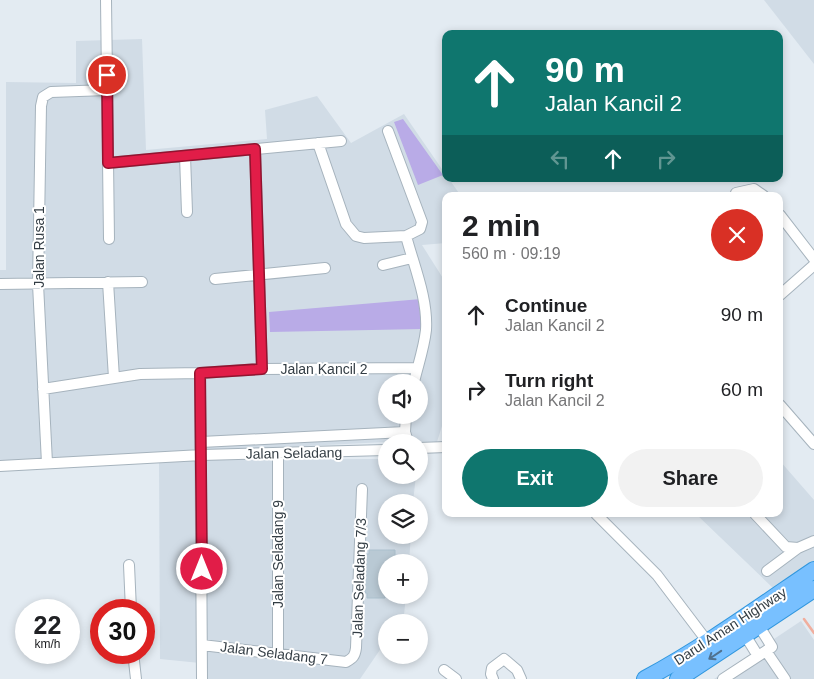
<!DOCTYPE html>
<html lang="en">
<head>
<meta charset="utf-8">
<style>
  body { margin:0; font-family:Arial,sans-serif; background:#f2f2f2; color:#202124; height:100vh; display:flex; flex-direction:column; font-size:19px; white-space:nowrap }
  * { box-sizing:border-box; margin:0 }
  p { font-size:16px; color:#757577 }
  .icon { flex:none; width:28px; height:28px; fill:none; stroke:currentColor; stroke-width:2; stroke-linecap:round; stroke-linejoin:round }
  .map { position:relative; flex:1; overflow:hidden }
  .side { position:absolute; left:442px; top:192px; width:341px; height:325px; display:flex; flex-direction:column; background:#fff; border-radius:10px; box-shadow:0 2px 8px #0003 }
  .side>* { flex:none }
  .top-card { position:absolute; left:442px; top:30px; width:341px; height:152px; border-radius:10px; box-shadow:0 2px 8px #0003; background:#0f766e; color:#fff; overflow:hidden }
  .buttons { position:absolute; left:378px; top:374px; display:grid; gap:10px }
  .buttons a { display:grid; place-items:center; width:50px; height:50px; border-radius:50%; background:#fff; box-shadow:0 2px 8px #0003; font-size:25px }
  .speed { position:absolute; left:15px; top:599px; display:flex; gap:10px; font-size:25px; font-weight:700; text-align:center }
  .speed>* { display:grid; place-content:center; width:65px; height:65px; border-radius:50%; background:#fff; box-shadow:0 2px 8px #0003; line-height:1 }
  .speed small { font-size:12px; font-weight:400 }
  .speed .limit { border:8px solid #d22; background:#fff; color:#111 }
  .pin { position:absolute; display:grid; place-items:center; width:42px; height:42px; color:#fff; margin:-21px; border:2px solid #fff; border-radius:50%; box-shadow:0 1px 5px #0007 }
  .me { position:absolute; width:55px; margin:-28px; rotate:0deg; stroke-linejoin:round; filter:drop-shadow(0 0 4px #0008) }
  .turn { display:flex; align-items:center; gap:18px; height:105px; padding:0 20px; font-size:22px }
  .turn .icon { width:65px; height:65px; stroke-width:2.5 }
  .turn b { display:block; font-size:35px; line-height:42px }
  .lanes { display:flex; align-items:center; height:48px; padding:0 20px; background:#0003; justify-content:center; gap:25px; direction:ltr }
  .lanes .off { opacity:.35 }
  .round { display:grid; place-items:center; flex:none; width:52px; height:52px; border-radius:26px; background:#f2f2f2 }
  .headline { display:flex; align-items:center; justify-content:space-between; height:85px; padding:0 20px }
  h1 { font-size:30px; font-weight:700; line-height:38px }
  .primary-button { display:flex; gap:10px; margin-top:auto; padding:10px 20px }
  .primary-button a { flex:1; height:58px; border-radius:30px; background:#0f766e; color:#fff; font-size:20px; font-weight:700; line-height:58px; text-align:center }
  .primary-button a+a { background:#f2f2f2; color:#202124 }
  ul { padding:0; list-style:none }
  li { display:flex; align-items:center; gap:15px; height:75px; padding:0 20px }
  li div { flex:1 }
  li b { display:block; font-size:19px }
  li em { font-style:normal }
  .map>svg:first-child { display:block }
</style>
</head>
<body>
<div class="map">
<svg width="814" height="679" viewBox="0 0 814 679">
  <rect width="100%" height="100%" fill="#e3ebf2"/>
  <path fill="#d1dce6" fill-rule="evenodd" d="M764,0H814V65V64Z
    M142,39L146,150L267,139L265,110L317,96L351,143L404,114L446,175V179H449L461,196H446V243L422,245L446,283V413L437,442H386L0,461V270H6V82L76,83V41ZM386,382H419V415H386Z
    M386,459V475H416L413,502H386V535H411L409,562H386V595H406L404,615L399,622H386V641L360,679H199L200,663L160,659L159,460Z
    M780,461L814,500V562L773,588L696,514H780Z
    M801,621L814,640V679H714Z"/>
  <path fill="#b9abe7" d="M403,119L443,175L418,185L394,122Z
    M421,299L423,329L270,332L269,312Z"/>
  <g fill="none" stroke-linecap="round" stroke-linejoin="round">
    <path stroke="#f0ae9e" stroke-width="2.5" d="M804,619L814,633"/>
  </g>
  <path fill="#b9c9d4" stroke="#acc1ce" d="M369,550H395V562H386L385,598H367V593H365L366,554H369Z"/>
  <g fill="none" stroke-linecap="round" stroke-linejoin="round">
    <defs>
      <path id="minor" d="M106,0L109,239
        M318,143L346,224L356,236L364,238L406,236L420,229L422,222L388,131
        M255,149L262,369
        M185,156L187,212
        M108,163L341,141
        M736,193L754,189L764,196
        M780,215L814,259
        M406,236C414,266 428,299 426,330C424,348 418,365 414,382
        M383,265L412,258
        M215,279L325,268
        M108,282L114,378
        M0,284L142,282
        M780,295L814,265
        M200,373L202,679
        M43,389L140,374L200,373L262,369L417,368
        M780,405L814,444
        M406,415L405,432L408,442
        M201,442L405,432
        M419,448L446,447
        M47,463L38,284L41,106L43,97L51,92L107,90
        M0,466L202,455L386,450
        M596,514L657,575L707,641
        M755,514L786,547L798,548L814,541
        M129,565L131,610
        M767,571L798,548
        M745,635L758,656
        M202,645L346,662C353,658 355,656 356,648L362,489
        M766,651L785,679
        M133,652L136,679
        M278,653V454
        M444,670L456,679
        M493,679L491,674L492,668L504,659L517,670L521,679
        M723,679L772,647L759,626"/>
      <path id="trunk" d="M645,679C704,647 758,608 814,570
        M678,679L814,589"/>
    </defs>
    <use href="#minor" stroke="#a6b3bd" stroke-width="12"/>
    <use href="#trunk" stroke="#3197de" stroke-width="18"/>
    <use href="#minor" stroke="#fff" stroke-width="10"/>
    <use href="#trunk" stroke="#78c0ff" stroke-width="16"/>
  </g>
  <defs><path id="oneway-shaft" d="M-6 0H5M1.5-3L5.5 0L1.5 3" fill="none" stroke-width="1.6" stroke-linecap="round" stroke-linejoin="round" transform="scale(1.25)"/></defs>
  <use stroke="#4f718f" href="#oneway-shaft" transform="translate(715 655) rotate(146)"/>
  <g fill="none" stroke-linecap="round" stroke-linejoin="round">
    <defs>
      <path id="route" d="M107,75L108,163L255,149L262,369L200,373L202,569"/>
    </defs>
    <use href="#route" stroke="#92132f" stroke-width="12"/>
    <use href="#route" stroke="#e11d48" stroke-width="9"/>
  </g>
  <g text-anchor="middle" stroke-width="4" stroke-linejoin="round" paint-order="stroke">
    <g font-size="14" fill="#333d44" stroke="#fff">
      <text transform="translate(39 247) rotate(-90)" y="5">Jalan Rusa 1</text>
      <text x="324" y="374">Jalan Kancil 2</text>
      <text transform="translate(294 453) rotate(-1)" y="5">Jalan Seladang</text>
      <text transform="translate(278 554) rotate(-90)" y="5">Jalan Seladang 9</text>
      <text transform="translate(359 578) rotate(-88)" y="5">Jalan Seladang 7/3</text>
      <text transform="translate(730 626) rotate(-33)" y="5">Darul Aman Highway</text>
      <text transform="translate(274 653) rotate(7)" y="5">Jalan Seladang 7</text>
    </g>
  </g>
</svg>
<div class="buttons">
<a><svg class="icon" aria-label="sound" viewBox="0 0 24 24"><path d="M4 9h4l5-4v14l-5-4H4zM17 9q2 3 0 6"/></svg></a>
<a><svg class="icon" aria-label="search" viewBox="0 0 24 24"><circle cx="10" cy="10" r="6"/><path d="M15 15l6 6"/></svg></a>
<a><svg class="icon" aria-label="layers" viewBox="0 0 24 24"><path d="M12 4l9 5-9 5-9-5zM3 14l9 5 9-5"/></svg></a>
<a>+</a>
<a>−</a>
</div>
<div class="speed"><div>22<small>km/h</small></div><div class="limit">30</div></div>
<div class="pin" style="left:107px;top:75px;background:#d93025"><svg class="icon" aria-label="arrive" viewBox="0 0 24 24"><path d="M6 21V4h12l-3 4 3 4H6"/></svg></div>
<svg class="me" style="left:202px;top:569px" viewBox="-20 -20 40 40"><circle r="17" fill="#e11d48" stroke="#fff" stroke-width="3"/><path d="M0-11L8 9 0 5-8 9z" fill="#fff"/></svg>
<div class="top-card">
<div class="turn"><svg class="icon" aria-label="ahead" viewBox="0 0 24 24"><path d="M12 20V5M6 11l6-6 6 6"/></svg><div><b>90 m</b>Jalan Kancil 2</div></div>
<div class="lanes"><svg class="icon off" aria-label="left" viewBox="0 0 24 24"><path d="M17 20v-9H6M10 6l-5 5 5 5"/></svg><svg class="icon" aria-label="ahead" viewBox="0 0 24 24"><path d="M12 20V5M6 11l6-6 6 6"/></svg><svg class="icon off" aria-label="right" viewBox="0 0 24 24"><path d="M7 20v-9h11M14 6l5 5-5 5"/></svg></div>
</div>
<section class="side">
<div class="headline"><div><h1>2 min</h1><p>560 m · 09:19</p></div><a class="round" style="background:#d93025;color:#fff"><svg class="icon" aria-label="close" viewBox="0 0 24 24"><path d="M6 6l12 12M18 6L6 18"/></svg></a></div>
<ul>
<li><svg class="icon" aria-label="ahead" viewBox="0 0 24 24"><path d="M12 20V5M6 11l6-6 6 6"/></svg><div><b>Continue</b><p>Jalan Kancil 2</p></div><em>90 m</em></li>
<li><svg class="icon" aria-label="right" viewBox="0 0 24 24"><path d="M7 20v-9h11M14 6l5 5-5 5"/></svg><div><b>Turn right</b><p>Jalan Kancil 2</p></div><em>60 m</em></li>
</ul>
<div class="primary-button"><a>Exit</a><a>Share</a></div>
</section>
</div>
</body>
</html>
